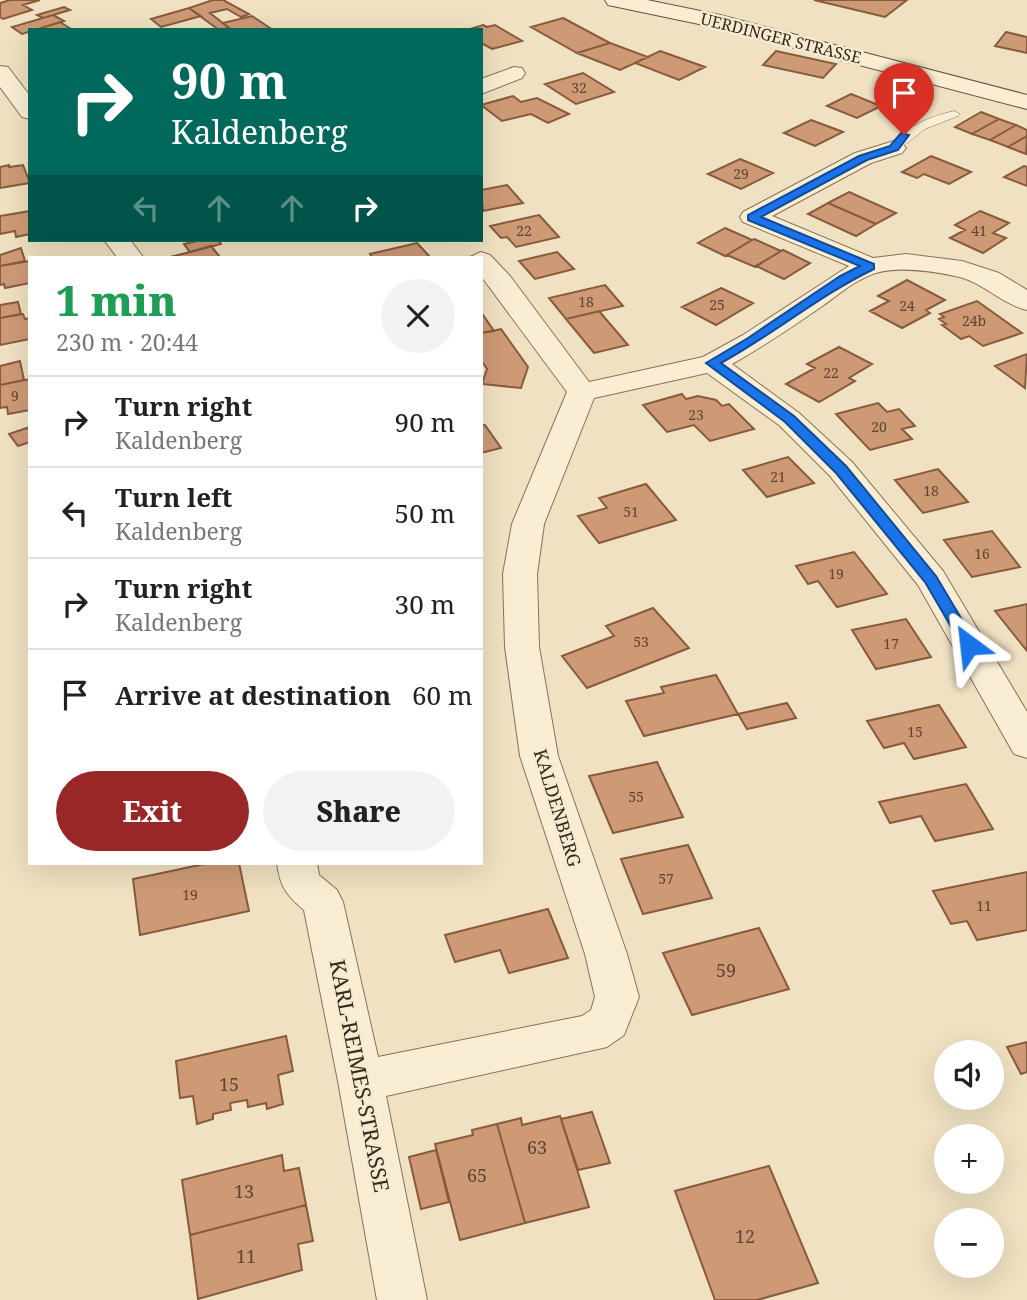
<!DOCTYPE html>
<html lang="en">
<head>
<meta charset="utf-8">
<style>
  body { margin:0; font-family:"Noto Serif",serif; background:#f2f2f2; color:#222; height:100vh; display:flex; flex-direction:column; font-size:26px; white-space:nowrap }
  * { box-sizing:border-box; margin:0 }
  p { font-size:23px; color:#767676 }
  .icon { flex:none; width:38px; height:38px; fill:none; stroke:currentColor; stroke-width:2; stroke-linecap:round; stroke-linejoin:round }
  .map { position:relative; flex:1; overflow:hidden }
  .details { position:absolute; left:28px; top:256px; width:455px; height:609px; display:flex; flex-direction:column; background:#fff; border-radius:0px; box-shadow:0 7px 28px #0002 }
  .details>* { flex:none }
  .banner { position:absolute; left:28px; top:28px; width:455px; height:214px; border-radius:0px; box-shadow:0 7px 28px #0002; background:#00695c; color:#fff; overflow:hidden }
  .tools { position:absolute; left:934px; top:1040px; display:grid; gap:14px }
  .tools a { display:grid; place-items:center; width:70px; height:70px; border-radius:50%; background:#fff; box-shadow:0 7px 28px #0002; font-size:35px }
  .pin { position:absolute; display:grid; place-items:center; width:60px; height:60px; color:#fff; margin:-72px -30px; border-radius:50% 50% 50% 0; rotate:-45deg; box-shadow:0 0 7px #0007 }
  .pin .icon { rotate:45deg }
  .me { position:absolute; width:77px; margin:-38px; rotate:330deg; stroke-linejoin:round; filter:drop-shadow(0 0 5px #0008) }
  .turn { display:flex; align-items:center; gap:24px; height:147px; padding:0 28px; font-size:32px }
  .turn .icon { width:91px; height:91px; stroke-width:2.5 }
  .turn b { display:block; font-size:49px; line-height:60px }
  .lanes { display:flex; align-items:center; height:66px; padding:0 28px; background:#0003; justify-content:center; gap:35px; direction:ltr }
  .lanes .off { opacity:.35 }
  .round { display:grid; place-items:center; flex:none; width:74px; height:74px; border-radius:37px; background:#f2f2f2 }
  .overview { display:flex; align-items:center; justify-content:space-between; height:119px; padding:0 28px }
  h1 { font-size:42px; font-weight:800; line-height:52px; color:#1e9e55 }
  .primary-button { display:flex; gap:14px; margin-top:auto; padding:14px 28px }
  .primary-button a { flex:1; height:80px; border-radius:42px; background:#992728; color:#fff; font-size:28px; font-weight:800; line-height:80px; text-align:center }
  .primary-button a+a { background:#f2f2f2; color:#222 }
  ul { padding:0; list-style:none }
  li { display:flex; align-items:center; gap:21px; height:91px; padding:0 28px; border-top:2px solid #e0e0e0 }
  li div { flex:1 }
  li b { display:block; font-size:26px }
  li em { font-style:normal }
  .map>svg:first-child { display:block }
</style>
</head>
<body>
<div class="map">
<svg width="1027" height="1300" viewBox="0 0 1027 1300">
  <rect width="100%" height="100%" fill="#efe1c1"/>
  <path fill="#ce9a76" stroke="#885b3d" stroke-width="2" d="M10,0H40L23,5L32,10L3,19L0,17V3Z
    M213,0H223L249,14L241,17L227,9L210,13L229,28L219,30L189,8Z
    M814,0H907L885,17Z
    M64,7L70,10L43,18L37,15Z
    M189,8L201,16L161,27L151,19Z
    M53,15L64,21L22,34L12,27Z
    M252,16L273,30H232L223,23Z
    M563,18L610,43L577,53L531,27Z
    M60,22L71,29L35,30Z
    M483,25L487,27L495,25L522,41L492,49L481,43V30H467Z
    M1006,32L1027,37V53L995,46Z
    M610,43L648,57L620,70L577,53Z
    M660,51L705,67L679,80L635,63Z
    M776,51L836,64L823,78L763,65Z
    M583,73L614,92L576,104L545,84Z
    M851,94L881,106L857,118L827,106Z
    M513,96L521,102L537,98L569,114L548,123L531,114L502,121L481,105Z
    M981,112L999,119L972,134L955,127Z
    M999,119L1016,125L990,140L972,134Z
    M811,120L843,132L815,146L784,133Z
    M1016,125L1027,130V136L1008,147L990,140Z
    M1027,136L1026,154L1008,147Z
    M931,156L971,172L949,184L924,174L917,178L902,172Z
    M740,159L773,173L741,189L708,174Z
    M9,165V167L23,165L30,183L0,188V167Z
    M1024,166L1027,167V186L1004,177Z
    M507,185L523,203L483,211L481,190Z
    M849,192L896,213L876,224L828,203Z
    M828,203L876,224L856,236L808,214Z
    M30,211V234L16,237L15,231L0,234V216Z
    M980,211L1009,223L993,233L1006,238L983,253L950,238L965,230L955,225Z
    M539,215L559,237L516,247L507,237L501,238L490,226Z
    M725,228L752,240L725,256L698,243Z
    M754,239L781,251L755,267L727,255Z
    M201,240H218L221,244L190,252L184,244Z
    M417,243L430,257H372L370,254Z
    M211,246L220,257H170L190,252Z
    M21,248L25,261L0,266V255Z
    M783,250L810,263L784,279L756,266Z
    M557,252L574,269L535,279L519,261Z
    M30,261V283L5,288L4,284L0,285V266Z
    M907,280L945,300L926,310L930,313L902,328L870,311L889,301L878,296Z
    M605,285L623,306L566,319L549,298Z
    M721,288L753,303L716,325L682,307Z
    M977,301L1022,333L983,346L969,336L961,339L942,325L946,324L939,319L944,317L940,314Z
    M18,302L21,314L0,318V305Z
    M599,311L628,345L594,353L566,319Z
    M481,312L494,331L481,333Z
    M23,314L25,319L30,318V339L0,345V318Z
    M501,329L528,367L521,388L482,384L487,369L481,360V333Z
    M839,347L872,364L849,378L855,381L819,402L786,384L815,368L807,364Z
    M1027,354L1025,388L995,366Z
    M20,361L24,380L0,385V366Z
    M30,379V410L8,414L7,407L0,408V385Z
    M682,394L686,399L698,396L716,400L722,406L729,404L754,429L710,441L694,425L667,432L643,405Z
    M878,403L887,412L899,409L915,426L902,429L912,439L870,450L836,414Z
    M485,425L501,448L481,453V426Z
    M30,427V442L18,446L9,434Z
    M788,457L814,483L767,497L743,470Z
    M938,469L968,502L923,513L895,480Z
    M646,484L676,520L599,543L578,516L607,508L599,498Z
    M992,531L1020,567L972,577L944,540Z
    M854,552L887,594L837,607L818,581L808,584L796,566Z
    M1027,604V651L995,611Z
    M653,608L689,648L587,688L562,656L614,636L606,626Z
    M906,619L931,657L876,669L852,630Z
    M716,675L738,714L644,736L626,701L664,693L661,687Z
    M787,703L796,718L747,729L738,714Z
    M939,705L966,747L914,759L904,743L884,748L867,721Z
    M657,762L683,817L613,833L589,776Z
    M966,784L993,829L935,841L921,816L890,823L879,802Z
    M688,845L712,898L643,914L621,859Z
    M209,863H239L249,911L140,935L133,879Z
    M1027,872V930L977,940L967,921L951,924L933,891Z
    M548,909L568,958L509,973L500,950L455,962L445,935Z
    M759,928L789,989L692,1015L663,953Z
    M286,1036L293,1071L278,1075L283,1104L267,1109L266,1103L248,1107L247,1100L230,1103L231,1110L213,1114V1119L197,1124L193,1096L180,1098L176,1061Z
    M1027,1042V1072L1021,1074L1007,1047Z
    M592,1112L610,1163L578,1170L561,1119Z
    M560,1116L589,1207L525,1223L497,1124L521,1118L522,1125Z
    M497,1124L525,1223L460,1240L435,1144L473,1135L472,1130Z
    M436,1150L449,1202L421,1209L409,1157Z
    M282,1155L284,1171L299,1168L306,1205L190,1235L182,1180Z
    M769,1166L818,1283L757,1300H715L675,1191Z
    M306,1205L313,1241L298,1244L302,1270L198,1299L190,1235Z"/>
  <g fill="none" stroke-linecap="round" stroke-linejoin="round">
    <defs>
      <path id="lane" d="M954,111L960,114L958,116L925,129L898,150L888,148C905,127 928,117 954,111Z"/>
      <path id="street" d="M0,66L8,67L30,96V119L22,117L0,87Z
        M514,67L522,68L525,73L522,78L481,94V79Z
        M894,141L902,143L906,148L902,153L871,163L772,216L873,258L906,254L962,261L999,273L1027,290V310C1001,304 982,281 955,276C931,271 900,266 876,273C856,279 838,295 821,307C792,327 763,347 732,364L799,413L852,462L943,571L1027,712V758L1014,754L918,585L830,476L779,425L707,373L594,398L544,524L537,574L539,647L558,756L627,954L639,997L624,1035L607,1047L386,1096L427,1300H377L338,1081L304,910C286,895 280,886 277,863H317L319,875L337,890L343,902L378,1057L582,1016L591,1010L595,997L585,954L520,756L505,647L503,574L512,524L567,392L481,276V257H470L481,252L490,255L510,276L589,382L703,357L743,335L849,266L743,222L740,217L743,212L855,153Z
        M104,240H130L143,257H117Z"/>
      <path id="secondary" d="M605,0H647L720,15L1027,95V109L718,28L608,5Z"/>
    </defs>
    <use href="#lane" stroke="#887258" stroke-width="1"/>
    <use href="#street" stroke="#887258" stroke-width="2"/>
    <use href="#secondary" stroke="#6a533b" stroke-width="2"/>
    <use href="#lane" fill="#f9eed4" fill-rule="evenodd"/>
    <use href="#street" fill="#f9eed4" fill-rule="evenodd"/>
    <use href="#secondary" fill="#f9eed4" fill-rule="evenodd"/>
  </g>
  <path fill="#1a73e8" stroke="#114b97" stroke-width="2" d="M901,133L909,135L898,150L867,160L761,217L874,264V269C820,295 774,334 721,363L794,416L846,466L936,576L977,645L969,651L964,649L925,582L836,473L785,422L706,363L748,338L840,276L860,266L748,220V215L859,156L890,146Z"/>
  <g text-anchor="middle" stroke-width="5" stroke-linejoin="round" paint-order="stroke">
    <g font-size="14" fill="#5e4633">
      <text x="579" y="93">32</text>
      <text x="741" y="179">29</text>
      <text x="524" y="236">22</text>
      <text x="979" y="236">41</text>
      <text x="586" y="307">18</text>
      <text x="717" y="310">25</text>
      <text x="907" y="311">24</text>
      <text x="974" y="326">24b</text>
      <text x="831" y="378">22</text>
      <text x="15" y="401">9</text>
      <text x="696" y="420">23</text>
      <text x="879" y="432">20</text>
      <text x="778" y="482">21</text>
      <text x="931" y="496">18</text>
      <text x="631" y="517">51</text>
      <text x="982" y="559">16</text>
      <text x="836" y="579">19</text>
      <text x="641" y="647">53</text>
      <text x="891" y="649">17</text>
      <text x="915" y="737">15</text>
      <text x="636" y="802">55</text>
      <text x="666" y="884">57</text>
      <text x="190" y="900">19</text>
      <text x="984" y="911">11</text>
    </g>
    <g font-size="16" fill="#382a1d" stroke="#f6ebd0">
      <text transform="translate(781 38) rotate(14)" y="6">UERDINGER STRASSE</text>
    </g>
    <g font-size="18" fill="#382a1d" stroke="#f6ebd0">
      <text transform="translate(557 808) rotate(73)" y="6">KALDENBERG</text>
    </g>
    <g font-size="18" fill="#5e4633">
      <text x="726" y="977">59</text>
      <text x="229" y="1091">15</text>
      <text x="537" y="1154">63</text>
      <text x="477" y="1182">65</text>
      <text x="244" y="1198">13</text>
      <text x="745" y="1243">12</text>
      <text x="246" y="1263">11</text>
    </g>
    <g font-size="21" fill="#382a1d" stroke="#f6ebd0">
      <text transform="translate(359 1076) rotate(79)" y="7">KARL-REIMES-STRASSE</text>
    </g>
  </g>
</svg>
<div class="tools">
<a><svg class="icon" aria-label="sound" viewBox="0 0 24 24"><path d="M4 9h4l5-4v14l-5-4H4zM17 9q2 3 0 6"/></svg></a>
<a>+</a>
<a>−</a>
</div>
<div class="pin" style="left:904px;top:135px;background:#d93025"><svg class="icon" aria-label="arrive" viewBox="0 0 24 24"><path d="M6 21V4h12l-3 4 3 4H6"/></svg></div>
<svg class="me" style="left:969px;top:645px" viewBox="-20 -20 40 40"><path d="M0-17L14 15 0 8-14 15z" fill="#1a73e8" stroke="#fff" stroke-width="4"/></svg>
<div class="banner">
<div class="turn"><svg class="icon" aria-label="right" viewBox="0 0 24 24"><path d="M7 20v-9h11M14 6l5 5-5 5"/></svg><div><b>90 m</b>Kaldenberg</div></div>
<div class="lanes"><svg class="icon off" aria-label="left" viewBox="0 0 24 24"><path d="M17 20v-9H6M10 6l-5 5 5 5"/></svg><svg class="icon off" aria-label="ahead" viewBox="0 0 24 24"><path d="M12 20V5M6 11l6-6 6 6"/></svg><svg class="icon off" aria-label="ahead" viewBox="0 0 24 24"><path d="M12 20V5M6 11l6-6 6 6"/></svg><svg class="icon" aria-label="right" viewBox="0 0 24 24"><path d="M7 20v-9h11M14 6l5 5-5 5"/></svg></div>
</div>
<section class="details">
<div class="overview"><div><h1>1 min</h1><p>230 m · 20:44</p></div><a class="round"><svg class="icon" aria-label="close" viewBox="0 0 24 24"><path d="M6 6l12 12M18 6L6 18"/></svg></a></div>
<ul>
<li><svg class="icon" aria-label="right" viewBox="0 0 24 24"><path d="M7 20v-9h11M14 6l5 5-5 5"/></svg><div><b>Turn right</b><p>Kaldenberg</p></div><em>90 m</em></li>
<li><svg class="icon" aria-label="left" viewBox="0 0 24 24"><path d="M17 20v-9H6M10 6l-5 5 5 5"/></svg><div><b>Turn left</b><p>Kaldenberg</p></div><em>50 m</em></li>
<li><svg class="icon" aria-label="right" viewBox="0 0 24 24"><path d="M7 20v-9h11M14 6l5 5-5 5"/></svg><div><b>Turn right</b><p>Kaldenberg</p></div><em>30 m</em></li>
<li><svg class="icon" aria-label="arrive" viewBox="0 0 24 24"><path d="M6 21V4h12l-3 4 3 4H6"/></svg><div><b>Arrive at destination</b></div><em>60 m</em></li>
</ul>
<div class="primary-button"><a>Exit</a><a>Share</a></div>
</section>
</div>
</body>
</html>
